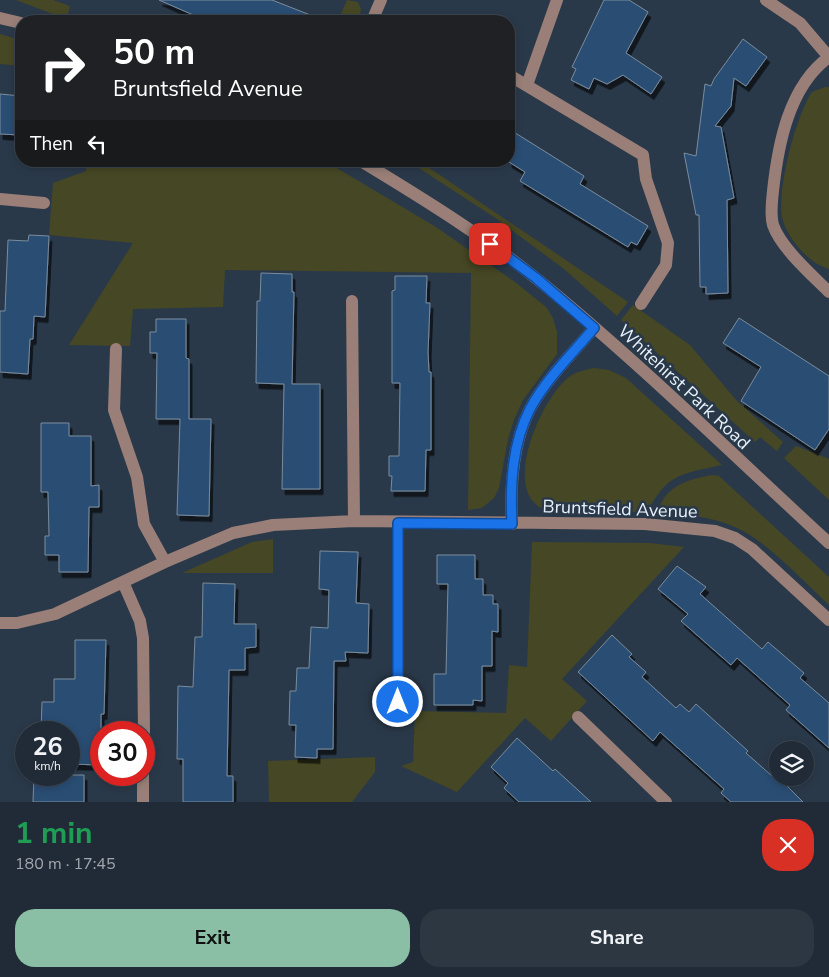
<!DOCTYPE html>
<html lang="en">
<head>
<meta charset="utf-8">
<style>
  body { margin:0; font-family:"Nunito Sans",sans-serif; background:#2d3742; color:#f1f3f6; height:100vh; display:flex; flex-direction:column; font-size:19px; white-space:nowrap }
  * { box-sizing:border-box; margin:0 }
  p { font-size:16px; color:#a2a7ad }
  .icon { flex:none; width:28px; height:28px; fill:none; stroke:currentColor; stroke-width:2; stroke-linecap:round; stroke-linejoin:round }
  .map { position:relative; height:802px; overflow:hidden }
  .details { display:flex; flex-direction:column; background:#202b37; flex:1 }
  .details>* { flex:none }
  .guide { position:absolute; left:15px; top:15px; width:500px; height:152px; border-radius:20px; box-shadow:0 2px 8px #0003,0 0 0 1px #3d4752; background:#202124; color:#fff; overflow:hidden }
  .tools { position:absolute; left:769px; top:741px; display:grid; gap:10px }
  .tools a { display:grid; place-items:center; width:45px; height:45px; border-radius:50%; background:#202b37; box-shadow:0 2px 8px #0003,0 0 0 1px #3d4752; font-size:25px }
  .speed { position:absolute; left:15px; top:721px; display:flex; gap:10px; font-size:25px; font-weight:700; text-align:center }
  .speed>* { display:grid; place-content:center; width:65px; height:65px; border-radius:50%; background:#202b37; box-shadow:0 2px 8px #0003,0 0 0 1px #3d4752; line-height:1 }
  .speed small { font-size:12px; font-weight:400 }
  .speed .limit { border:8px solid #d22; background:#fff; color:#111 }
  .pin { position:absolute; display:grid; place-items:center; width:42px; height:42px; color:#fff; margin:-21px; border-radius:10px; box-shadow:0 2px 8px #0006 }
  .me { position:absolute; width:55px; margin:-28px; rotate:0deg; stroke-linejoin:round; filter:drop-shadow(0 0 4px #0008) }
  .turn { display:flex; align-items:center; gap:18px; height:105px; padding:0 15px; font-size:22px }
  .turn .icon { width:65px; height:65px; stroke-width:2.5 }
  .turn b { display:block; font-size:35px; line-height:42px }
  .then { display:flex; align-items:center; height:48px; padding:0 15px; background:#0003; gap:10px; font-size:19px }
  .round { display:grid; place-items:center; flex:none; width:52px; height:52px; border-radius:20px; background:#2d3742 }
  .overview { display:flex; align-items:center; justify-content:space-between; height:85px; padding:0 15px }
  h1 { font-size:30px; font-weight:700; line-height:38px; color:#1e9e55 }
  .primary-button { display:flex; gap:10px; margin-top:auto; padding:10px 15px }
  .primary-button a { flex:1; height:58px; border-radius:20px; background:#8abfa5; color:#111; font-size:20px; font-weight:700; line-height:58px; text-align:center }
  .primary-button a+a { background:#2d3742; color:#f1f3f6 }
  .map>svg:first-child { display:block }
</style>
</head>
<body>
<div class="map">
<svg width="829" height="802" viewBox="0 0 829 802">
  <defs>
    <filter id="shadow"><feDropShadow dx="3" dy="5.5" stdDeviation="0" flood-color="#0009"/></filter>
  </defs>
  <rect width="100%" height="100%" fill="#2a3949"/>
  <path fill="#464724" d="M16,0H53L70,6L68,14L87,21H71Z
    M347,0L358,2L361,9L359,21H338Z
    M0,34L21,40V66L0,64Z
    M825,87H829V269C809,264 786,237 782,217C777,189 796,115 812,92Z
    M87,161H325L436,227L515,282L546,307L553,318L557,332V354L523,400L514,420L508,439L499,488L494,498L482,508L468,510L471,273L225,270L223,307L133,309L130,346L69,345L133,243L49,235L53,183L86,171Z
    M408,161H419L628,302L617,316L564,269L494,217Z
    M633,305L690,345L736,400L783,442L777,451L760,437L755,442L621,320Z
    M594,368L609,370L626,378L722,465C681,474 668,473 647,512H556C493,507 540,395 572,375C579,371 587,369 594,368Z
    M796,446L829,459V500L784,458Z
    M712,475L719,476L829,577V605C804,582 768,542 737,528C713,516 685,515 658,513C663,487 688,479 712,475Z
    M273,539V573H182L252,542Z
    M532,542L650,543L684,547L562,679L587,701L551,741L525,718L457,792L401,766L413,762L415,711L506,713L509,665L527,667Z
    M375,757V772L352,802H269L268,761Z"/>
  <path fill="#294e73" stroke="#7a8c9e" filter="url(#shadow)" d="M159,0H272L323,20L207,21Z
    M604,0H629L648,12L626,53L662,77L651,94L623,75L607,84L594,78L589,89L571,80L576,69L572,67Z
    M743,39L767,57L746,86L734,78L731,106L715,126L721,127L734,198L727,200L728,293L706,294V287H700L699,215H696L684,153L696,156L705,84L711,86L714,79Z
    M0,94L21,96V135L0,134Z
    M509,129L584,176L580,184L648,226L637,245L631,242L628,247L520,181L525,172L509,162Z
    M29,235L49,236L45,317L34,316L33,339H30L28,374L0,372V311H5L8,240L28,241Z
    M261,273L292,274V292H294L292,384H320V489H282L284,384L256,383L257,301H260Z
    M395,276H427L426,303H430L428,352L429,372H431V450H426L425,491H391L392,476H389V456H399L400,383H392V291L395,290Z
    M739,318L829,376V429L815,450L741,401L761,367L723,343Z
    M156,319H186V358L189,359V419H211L209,516L177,515L180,419H156L157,353H150V332H156Z
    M41,423H69V436H91V486L99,485V507H89L88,572H59V555H45V536H49L48,492H41Z
    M320,551L358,552L356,603L369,604L368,653L345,652L346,661H334L333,749H317V758L295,757L296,725H289L290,691H296L297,668H309L311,627L328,628L329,590L319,589Z
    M437,555H475V579H483V595H493V604H498V632L492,631V666H482V701L473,700V705H434V674H446L448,584H437Z
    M677,566L706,587L700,594L762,649L768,642L804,673L800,678L829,703V748L786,710L790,705L737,658L731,665L681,621L688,614L658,589Z
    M203,583L235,584L234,624H256V647L245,648V670H229L227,776H233V802H183V759H177L178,686L193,687L195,637H202Z
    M612,635L632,654L629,657L646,672L642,677L676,708L680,704L689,712L696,704L748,751L746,753L772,776L775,774L803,802H731L721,793L724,789L660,732L653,741L578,672Z
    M75,640H106L104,714H101V765L69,764V732H41L42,702H54V679H75Z
    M517,738L553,771L555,769L591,802H519L504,788L508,783L491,767Z
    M34,775H84V802H33Z"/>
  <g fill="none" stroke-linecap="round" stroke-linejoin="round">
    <path stroke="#997f78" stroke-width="12" d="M766,0L800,23L829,57
      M0,18L21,23
      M372,21L381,0
      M829,57C789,86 778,144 773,191C772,202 770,214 773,225C781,248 812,275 829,292
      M509,75L643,155L646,179L668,243L666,265L641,304
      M527,85L557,0
      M361,161C422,198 482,235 537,279C639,362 733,455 829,543
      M0,199L44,203
      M352,301L354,521
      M116,349L114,410L137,477L144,524L165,562
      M512,524C510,486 512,444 530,409C546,379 573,353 594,328
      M123,582L140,621L143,638L144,732
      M0,623H17L55,614L165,562L233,533L273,525L354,521L645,524L715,531L735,538L752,549L829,620
      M578,717L666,802
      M398,721V523
      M143,802V775"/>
  </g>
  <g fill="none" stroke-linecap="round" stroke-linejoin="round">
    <defs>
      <path id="route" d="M398,702V523L512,524C510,485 512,444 530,409C546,379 573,353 594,328L536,278L490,244"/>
    </defs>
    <use href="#route" stroke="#114b97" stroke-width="12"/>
    <use href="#route" stroke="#1a73e8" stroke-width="9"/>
  </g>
  <g text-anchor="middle" stroke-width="5" stroke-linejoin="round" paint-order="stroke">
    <g font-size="18" fill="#e8f2fc" stroke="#2a3949">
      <text transform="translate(684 387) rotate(43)" y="6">Whitehirst Park Road</text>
      <text transform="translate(620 509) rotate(2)" y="6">Bruntsfield Avenue</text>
    </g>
  </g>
</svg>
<div class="tools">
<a><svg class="icon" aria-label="layers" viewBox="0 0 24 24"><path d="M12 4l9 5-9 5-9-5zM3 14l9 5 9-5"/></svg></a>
</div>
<div class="speed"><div>26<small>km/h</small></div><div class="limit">30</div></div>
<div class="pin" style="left:490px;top:244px;background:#d93025"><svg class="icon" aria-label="arrive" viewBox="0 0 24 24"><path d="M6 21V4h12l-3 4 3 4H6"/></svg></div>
<svg class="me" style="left:398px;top:702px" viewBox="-20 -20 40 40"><circle r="17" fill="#1a73e8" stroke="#fff" stroke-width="3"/><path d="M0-11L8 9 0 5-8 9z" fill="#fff"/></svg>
<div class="guide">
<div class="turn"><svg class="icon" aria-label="right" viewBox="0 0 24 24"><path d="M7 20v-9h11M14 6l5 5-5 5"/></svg><div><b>50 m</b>Bruntsfield Avenue</div></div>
<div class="then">Then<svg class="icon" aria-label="left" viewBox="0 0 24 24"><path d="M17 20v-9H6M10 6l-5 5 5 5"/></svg></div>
</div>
</div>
<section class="details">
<div class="overview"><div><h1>1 min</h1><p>180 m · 17:45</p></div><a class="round" style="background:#d93025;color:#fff"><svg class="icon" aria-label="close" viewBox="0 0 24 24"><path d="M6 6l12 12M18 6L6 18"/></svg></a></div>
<div class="primary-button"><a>Exit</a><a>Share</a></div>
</section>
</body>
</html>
